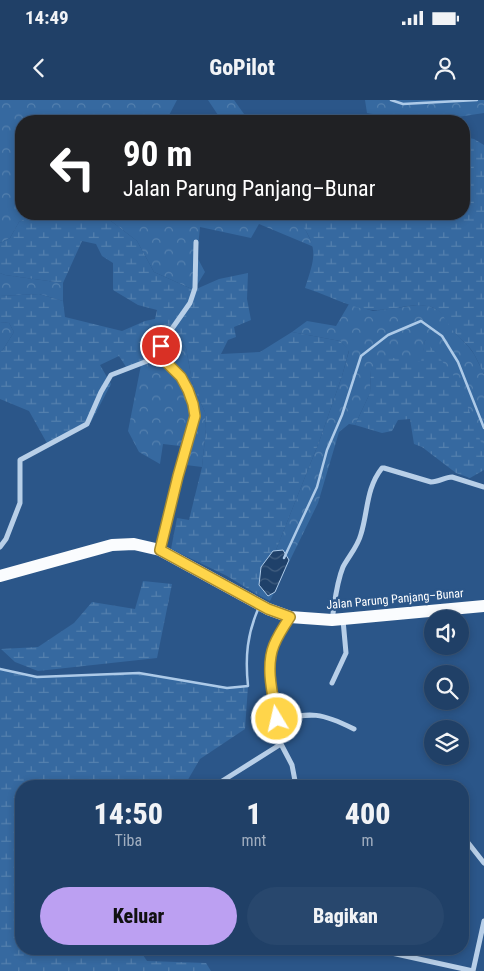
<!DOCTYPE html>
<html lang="id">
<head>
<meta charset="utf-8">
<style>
  body { margin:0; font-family:"Roboto Condensed",sans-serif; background:#28476d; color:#f1f3f6; height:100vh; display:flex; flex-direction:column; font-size:19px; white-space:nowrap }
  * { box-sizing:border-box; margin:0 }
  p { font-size:16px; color:#a2afc0 }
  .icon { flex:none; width:28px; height:28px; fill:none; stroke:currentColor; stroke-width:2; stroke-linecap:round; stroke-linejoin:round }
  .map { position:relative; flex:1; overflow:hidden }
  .sheet { position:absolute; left:15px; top:680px; width:454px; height:175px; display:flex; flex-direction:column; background:#204067; border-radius:20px; box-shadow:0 2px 8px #0003,0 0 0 1px #3d597b }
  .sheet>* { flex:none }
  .hud { position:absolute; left:15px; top:15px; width:455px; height:105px; border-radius:20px; box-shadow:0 2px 8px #0003,0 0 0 1px #3d597b; background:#202124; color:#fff; overflow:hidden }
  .buttons { position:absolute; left:424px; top:510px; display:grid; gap:10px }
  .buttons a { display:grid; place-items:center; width:45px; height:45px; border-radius:50%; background:#204067; box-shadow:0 2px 8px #0003,0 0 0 1px #3d597b; font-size:25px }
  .pin { position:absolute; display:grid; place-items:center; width:42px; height:42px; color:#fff; margin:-21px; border:2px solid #fff; border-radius:50%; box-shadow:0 1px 5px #0007 }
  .me { position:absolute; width:55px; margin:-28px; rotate:351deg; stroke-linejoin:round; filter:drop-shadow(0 0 4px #0008) }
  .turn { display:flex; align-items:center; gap:18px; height:105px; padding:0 25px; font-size:22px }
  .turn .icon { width:65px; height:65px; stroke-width:2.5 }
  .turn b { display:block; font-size:35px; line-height:42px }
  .eta { display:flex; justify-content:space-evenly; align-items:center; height:85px; text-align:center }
  .eta b { font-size:30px; font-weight:800; line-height:35px }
  .cta { display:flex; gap:10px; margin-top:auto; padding:10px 25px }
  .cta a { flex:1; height:58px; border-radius:30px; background:#bca0f2; color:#111; font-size:20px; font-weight:800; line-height:58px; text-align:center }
  .cta a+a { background:#28476d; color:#f1f3f6 }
  .status { display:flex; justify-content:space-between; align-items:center; height:35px; padding:0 25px; background:#204067; direction:ltr }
  .status svg { height:14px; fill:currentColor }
  header { display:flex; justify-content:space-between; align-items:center; height:65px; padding:0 25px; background:#204067; font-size:22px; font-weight:800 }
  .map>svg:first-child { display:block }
</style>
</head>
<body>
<div class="status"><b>14:49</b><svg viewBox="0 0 49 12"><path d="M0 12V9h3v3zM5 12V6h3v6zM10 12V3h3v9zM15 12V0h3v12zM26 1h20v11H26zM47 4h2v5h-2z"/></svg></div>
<header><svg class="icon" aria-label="back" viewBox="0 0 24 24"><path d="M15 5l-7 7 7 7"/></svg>GoPilot<svg class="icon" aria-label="person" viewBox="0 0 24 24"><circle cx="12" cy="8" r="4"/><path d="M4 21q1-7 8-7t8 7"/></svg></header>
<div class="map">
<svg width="484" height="871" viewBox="0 0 484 871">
  <defs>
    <pattern id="forest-crowns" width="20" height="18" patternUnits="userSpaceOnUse" patternTransform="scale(1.25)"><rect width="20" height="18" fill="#3669a0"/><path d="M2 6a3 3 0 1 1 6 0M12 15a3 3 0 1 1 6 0" fill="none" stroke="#5480ae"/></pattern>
    <pattern id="wetland-marsh" width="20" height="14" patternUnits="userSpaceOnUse" patternTransform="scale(1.25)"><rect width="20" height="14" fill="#3669a0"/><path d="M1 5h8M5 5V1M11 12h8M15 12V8" fill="none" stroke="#5480ae"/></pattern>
    <pattern id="water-waves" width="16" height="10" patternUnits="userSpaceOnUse" patternTransform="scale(1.25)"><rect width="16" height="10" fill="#1f416a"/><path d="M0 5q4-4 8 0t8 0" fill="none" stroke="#415e80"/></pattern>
  </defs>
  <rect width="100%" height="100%" fill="#2b5689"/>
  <path fill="url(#forest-crowns)" d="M0,0H177L166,21H21V114H33L19,122L10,138L0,143Z
    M208,0H234L249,21H222Z
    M365,0H484V13L431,21H413L367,13Z
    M96,114H292L302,123L314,147L259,124L251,138L200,127L197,157L205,172L194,190L154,172L137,141L111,121Z
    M0,173L5,175L63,183V201L39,194L0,196Z
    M349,204L373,211L418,205L429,206L438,210L446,218L455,233L468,246L474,254L484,274V350L425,240L422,262L371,270L370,293L355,325L349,324L339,332L318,403L270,501L258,495L319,342L342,276L349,251L340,241L292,232L307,221L336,226Z
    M0,222L9,223L14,232L2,251H0Z
    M170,238L183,244L186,248L193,286L205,312L206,329L202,367L178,364L180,346L163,344L160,364L139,352L128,331L141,265L155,260Z"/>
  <path fill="url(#wetland-marsh)" d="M464,37L474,39L484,45V274C479,265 476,255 469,247C465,242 460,239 456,234C446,224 443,208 427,206C409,203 392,211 374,210C354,210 326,194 305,188C313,162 320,150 302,125C299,121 295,118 292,114H464Z
    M33,114H96L111,121L137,141L154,172L194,190L219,179L248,173L247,199L251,220L234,227L236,237L228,240L221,254L260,252L292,232L340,241L349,250L342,276L319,342L258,495L227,476L171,449L177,418L189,420L202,367L206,329L205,312L193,286L186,248L183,244L170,238L155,260L128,270L119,256L100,265L111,284L91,322L48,345L29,311L0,299V251H2L14,232L9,223L0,222V196L39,194L63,201L65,217L122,231L145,221L155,219L157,210L138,205L113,190V163L102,156L96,144L82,141L63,183L5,175L0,173V143L10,138L19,122Z
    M425,240L458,281L484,350V370L470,378L456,373L422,347L414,344L410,319L398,320L392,331L382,333L355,325L370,293L371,270L387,257L421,262Z
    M143,481L172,484L157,558L38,571L15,562L1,549L38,547L74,523L92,502L135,509Z
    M0,569L37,577L139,573L227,588L248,586L245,629L200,659L186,683L187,686H21V849H139L147,861L206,863L211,871H0Z"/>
  <path fill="url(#water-waves)" stroke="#adcae8" d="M283,450L289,460L275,492L268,496L259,485L261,467L273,451Z"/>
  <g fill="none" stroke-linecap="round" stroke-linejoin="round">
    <path stroke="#adcae8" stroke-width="2.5" d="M391,0L403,4L477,0
      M284,458L317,387L327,350L342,315L361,256L388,235L421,221L442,236L458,262L484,328
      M0,569L37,577L139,573L227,588L248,586C245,557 247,534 259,507"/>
    <path stroke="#b8cfe8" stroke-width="5" d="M0,447L6,439L20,403V360L87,324L101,292L111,275L150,260L190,203L195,188L196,142
      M160,450L178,376L195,317L193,304L188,289L181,277L162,258L161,246
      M289,518L273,546L271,555V586L281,644L292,665L296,686
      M332,520C335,502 336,484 343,467C349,456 358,446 361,434C368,412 366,388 382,368H384L431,382C439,382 445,377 452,377L484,387
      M332,583L346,553L343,520
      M277,619C313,613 320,612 354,629
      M218,686L219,683L281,644
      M462,735L484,763
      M356,849L359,850H378L473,871
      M473,871L484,821"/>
    <path stroke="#fafcfe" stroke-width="12" d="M0,476L112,445L134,444L160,450L268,509L290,517L332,520L484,506"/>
  </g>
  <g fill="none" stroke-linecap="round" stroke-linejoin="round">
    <defs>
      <path id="route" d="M161,246L162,258L181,277L188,290L193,304L195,316L178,376L160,450L268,509L290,517C284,526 278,535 274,545C265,567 273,596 277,619"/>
    </defs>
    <use href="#route" stroke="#a68a30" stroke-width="12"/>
    <use href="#route" stroke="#ffd54a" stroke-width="9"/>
  </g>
  <g text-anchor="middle" stroke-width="5" stroke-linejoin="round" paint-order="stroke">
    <g font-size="12" fill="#fff" stroke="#2b5689">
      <text transform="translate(395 499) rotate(-5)" y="4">Jalan Parung Panjang–Bunar</text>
    </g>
  </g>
</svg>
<div class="buttons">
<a><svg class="icon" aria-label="sound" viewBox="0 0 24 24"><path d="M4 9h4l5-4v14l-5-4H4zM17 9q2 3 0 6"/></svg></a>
<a><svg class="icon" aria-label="search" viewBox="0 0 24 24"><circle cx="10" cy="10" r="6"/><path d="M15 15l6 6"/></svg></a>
<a><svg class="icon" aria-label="layers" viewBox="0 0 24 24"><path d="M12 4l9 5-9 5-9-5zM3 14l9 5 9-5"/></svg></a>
</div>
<div class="pin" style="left:161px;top:246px;background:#d93025"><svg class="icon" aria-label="arrive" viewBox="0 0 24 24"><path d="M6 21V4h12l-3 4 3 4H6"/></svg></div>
<svg class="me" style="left:277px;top:619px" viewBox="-20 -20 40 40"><circle r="17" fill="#ffd54a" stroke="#fff" stroke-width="3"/><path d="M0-11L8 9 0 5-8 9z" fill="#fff"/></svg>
<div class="hud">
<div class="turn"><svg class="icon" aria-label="left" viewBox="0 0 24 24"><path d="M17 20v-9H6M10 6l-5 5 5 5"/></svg><div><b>90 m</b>Jalan Parung Panjang–Bunar</div></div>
</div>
<section class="sheet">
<div class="eta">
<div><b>14:50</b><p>Tiba</p></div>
<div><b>1</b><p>mnt</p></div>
<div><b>400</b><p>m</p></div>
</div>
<div class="cta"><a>Keluar</a><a>Bagikan</a></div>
</section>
</div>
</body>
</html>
